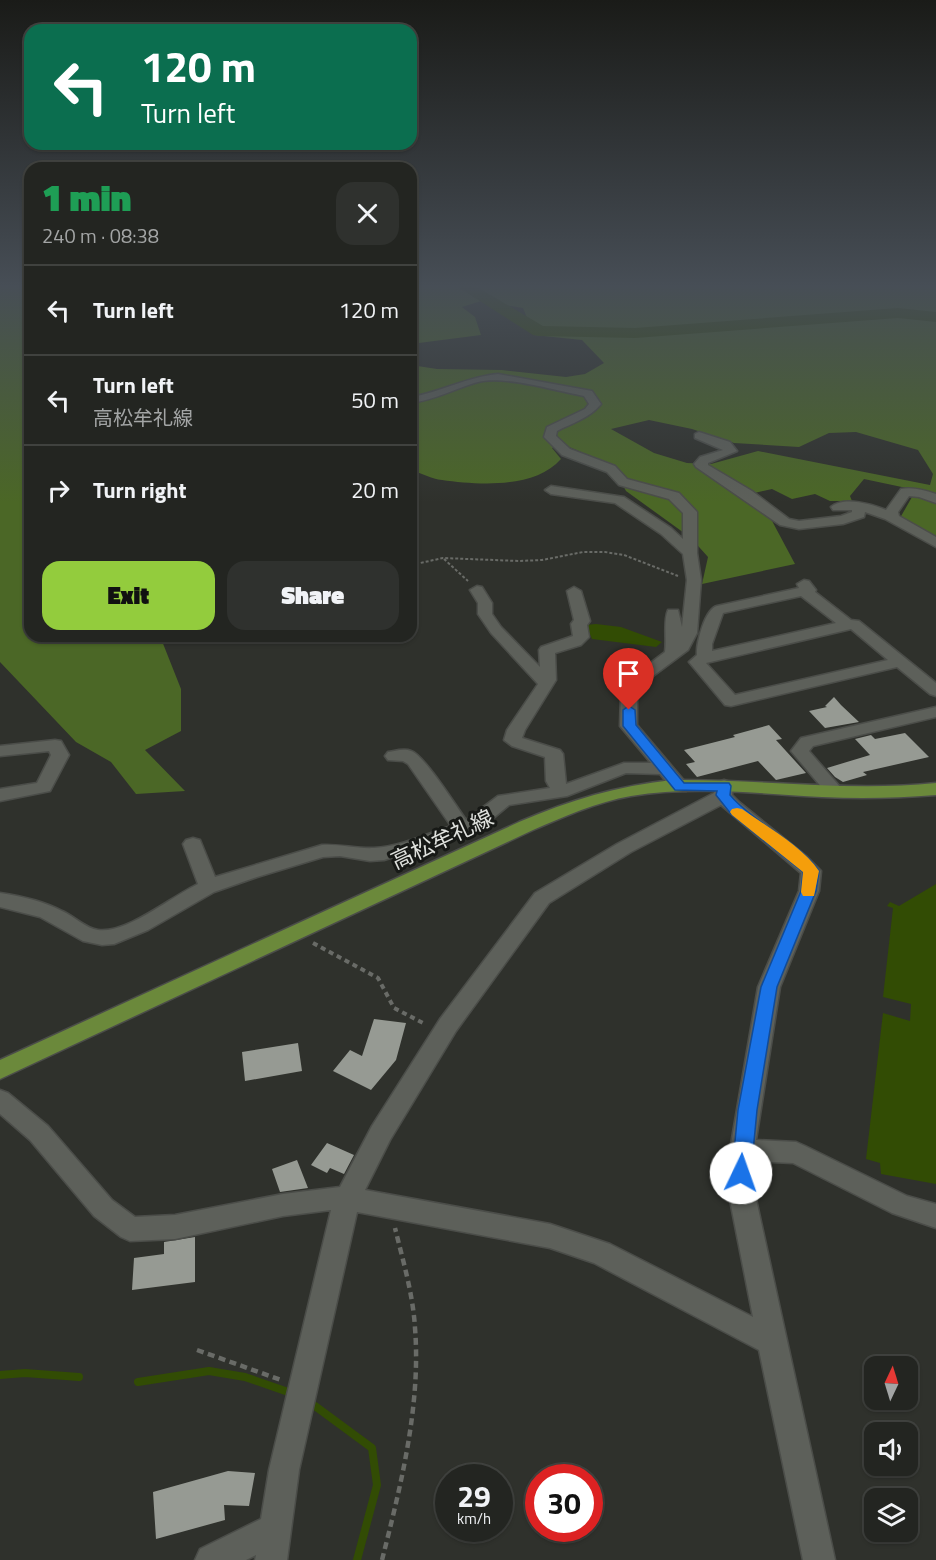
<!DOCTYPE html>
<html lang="en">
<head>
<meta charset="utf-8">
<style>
  body { margin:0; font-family:"Titillium Web","Noto Sans JP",sans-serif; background:#2f312e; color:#f1f3f6; height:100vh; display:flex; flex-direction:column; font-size:22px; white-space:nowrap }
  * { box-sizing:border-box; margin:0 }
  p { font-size:20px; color:#a3a5a5 }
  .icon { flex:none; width:33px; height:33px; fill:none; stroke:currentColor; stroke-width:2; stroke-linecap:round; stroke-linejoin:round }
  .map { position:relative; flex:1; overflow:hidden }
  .side { position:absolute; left:24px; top:162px; width:393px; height:480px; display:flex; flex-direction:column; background:#232521; border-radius:18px; box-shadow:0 2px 4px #0004,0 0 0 2px #40423f }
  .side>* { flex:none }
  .hud { position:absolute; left:24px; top:24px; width:393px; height:126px; border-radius:18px; box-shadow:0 2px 4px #0004,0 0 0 2px #40423f; background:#0b6e4f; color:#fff; overflow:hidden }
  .needle { width:39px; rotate:4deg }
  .controls { position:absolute; left:864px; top:1356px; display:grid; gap:12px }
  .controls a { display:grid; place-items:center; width:54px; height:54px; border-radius:12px; background:#232521; box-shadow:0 2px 4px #0004,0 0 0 2px #40423f; font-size:30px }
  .speed { position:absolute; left:435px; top:1464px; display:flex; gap:12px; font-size:30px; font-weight:700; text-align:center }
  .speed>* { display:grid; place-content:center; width:78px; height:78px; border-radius:50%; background:#232521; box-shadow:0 2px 4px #0004,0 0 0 2px #40423f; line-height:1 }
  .speed small { font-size:15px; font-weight:400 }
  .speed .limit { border:9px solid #d22; background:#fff; color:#111 }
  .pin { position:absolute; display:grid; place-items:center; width:51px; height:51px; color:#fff; margin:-62px -26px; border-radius:50% 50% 50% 0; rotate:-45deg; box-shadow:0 0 6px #0007 }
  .pin .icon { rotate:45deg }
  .me { position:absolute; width:66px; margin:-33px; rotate:3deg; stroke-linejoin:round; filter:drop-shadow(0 0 4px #0008) }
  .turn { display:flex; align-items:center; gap:21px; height:126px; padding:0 18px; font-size:27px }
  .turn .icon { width:78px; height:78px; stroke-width:2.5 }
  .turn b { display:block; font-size:42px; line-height:51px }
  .round { display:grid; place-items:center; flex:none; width:63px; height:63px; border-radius:18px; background:#2f312e }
  .headline { display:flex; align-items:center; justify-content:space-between; height:102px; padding:0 18px }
  h1 { font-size:36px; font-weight:800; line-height:45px; color:#1e9e55 }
  .primary-button { display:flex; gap:12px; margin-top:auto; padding:12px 18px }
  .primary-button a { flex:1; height:69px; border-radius:18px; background:#93cc3d; color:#111; font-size:24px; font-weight:800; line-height:69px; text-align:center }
  .primary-button a+a { background:#2f312e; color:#f1f3f6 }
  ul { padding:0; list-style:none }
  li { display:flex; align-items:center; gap:18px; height:90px; padding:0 18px; border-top:2px solid #40423f }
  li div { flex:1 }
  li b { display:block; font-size:22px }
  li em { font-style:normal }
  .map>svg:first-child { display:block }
</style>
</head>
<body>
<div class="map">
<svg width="936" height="1560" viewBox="0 0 936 1560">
  <rect width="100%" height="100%" fill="#2f312c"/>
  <path fill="#4b6726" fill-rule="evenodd" d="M0,284H30V636H160L181,689V731L145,750L185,791L136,794L111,762L76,742L0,662Z
    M411,284H936V538L900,518L916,490L864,479L850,496L852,501H830L815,494L792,499L772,489L746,495L771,519L795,564L702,584L708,557L691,538L626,491L612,465L562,444L552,448L561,459C535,489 478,485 442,480C432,479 421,473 411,470V365L437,369L502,370L566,377L585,374L604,363L582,340L534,335L523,308L481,301L462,307L475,317L481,335L411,344ZM649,420L692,429L734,443L799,447L829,433L856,432L918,450L933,474L930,485L758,451L711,464L687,463L654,453L611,429Z"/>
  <path fill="#324c04" d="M596,624L621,627L662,642L656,647L592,639L586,625Z
    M936,884V1184L881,1174L880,1163L866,1159L883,1013L910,1021L911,1004L883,997L893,908L887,906L890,902L899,906Z"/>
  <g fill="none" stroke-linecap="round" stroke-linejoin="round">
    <path stroke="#324c04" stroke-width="8" d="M0,1375L25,1373L79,1377
      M138,1382L209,1371L245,1377L294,1394
      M315,1406L372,1448L377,1485L357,1560"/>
    <path fill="#324c04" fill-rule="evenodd" d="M453,284H472L543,326L635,328L898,308L936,312V322L898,318L635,338L539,336L533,335Z"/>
  </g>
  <path fill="#969a93" d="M834,697L841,705L859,722L825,728L809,711L827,707L825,706Z
    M769,725L782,739L776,740L806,773L776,780L758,761L697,777L686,764L695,762L684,750L735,737L733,735Z
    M905,733L929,757L863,772L867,775L843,782L835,777L827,768L870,755L855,739L871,735L875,739Z
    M374,1019L406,1023L396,1060L371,1090L333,1071L350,1050L362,1056Z
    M298,1043L302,1071L245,1081L242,1052Z
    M327,1143L354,1155L344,1174L330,1168L327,1173L311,1165Z
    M297,1160L308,1188L280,1192L272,1169Z
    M195,1237V1282L132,1290L134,1258L164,1254V1242Z
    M228,1471L255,1473L249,1506L224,1505L225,1520L156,1539L153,1492Z"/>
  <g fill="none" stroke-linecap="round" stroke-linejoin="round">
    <defs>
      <path id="minor" d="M498,374L592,391L601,404C590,418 572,423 557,431L556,436L570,449L615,466L627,479L679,493L697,512V553L701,580L697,633L688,650L649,679L637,694V725L686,783L689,787L686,791H674L660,774L626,773L567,796L509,805L485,825L470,833L384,860L370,861L340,856L323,857L257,877L214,892L148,930L114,944L102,945L83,941L40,917L0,907V893C21,896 43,901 62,911C74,916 86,929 98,930C127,934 172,896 198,884L183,844L186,840L193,838L200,840L215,877L322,845C340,844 357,849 374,848C399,847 427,834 451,826L408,764L403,761L388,760L385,756L388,752C395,751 404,748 411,751C424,755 456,806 466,820L498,796L550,788L546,781L545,757L512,746L504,740L507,730L538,684L491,633L478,614V603L470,590L477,586L482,587L492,603V614L501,627L540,667L539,650L541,647L573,636L571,624L574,620L567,591L574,587L581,591L590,621L587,625L589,637L581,645L555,653L556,680L525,730L522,738L560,750L563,754L566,784L624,763H651L620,726L621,694L637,673L665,652C667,639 663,621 668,610H678L682,627L687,580L683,554L661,534L615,503L551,494L545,490L551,486L624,497L671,528L683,539V513L669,499L619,485L607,472L562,455L544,437L547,427L585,409L589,404L584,396C557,391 503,375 478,382C453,389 438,399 411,403V397C442,392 466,377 498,374Z
        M699,432L730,442L737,451L708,463V465L752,491L789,519L799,521L841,516L852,512V510H833L831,507C844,496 871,504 886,510L901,489C913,487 924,490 936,494V503L919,497L909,496L898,512L899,516L936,537V547L885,519L865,512L864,517L843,524L799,529L780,525L696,467L694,464L700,457L723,450L695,438V434Z
        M804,580L809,581L816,590L815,592L851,620L859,621L936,683V696L930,694L897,667L731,706L725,705L689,662L697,655C696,643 705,609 717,606L799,588L797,584ZM801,596L836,623L712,651V644L723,613ZM851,629L888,660L735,695L706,663Z
        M936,707V717L813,746L809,751L841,788L844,792L841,796H829L791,751L801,738Z
        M55,740L61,741L69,755L50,791L0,801V789L37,783L51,755L49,751L0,756V746Z
        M724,780L730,782L733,786L732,795L739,802L807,857L821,871L819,891L780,987L756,1140L796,1142L805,1146L907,1196L936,1204V1228L892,1213L793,1163L753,1161L754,1190L835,1560H803L759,1350L594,1263L550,1248L357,1212L299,1470L287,1560H255L256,1555L246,1560H195L200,1549L261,1519L269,1470L331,1210L283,1216L175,1239L130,1241L121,1237L94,1216L30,1140L0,1114V1090L8,1093L48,1126L112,1200L135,1217L175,1215L283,1194L340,1187L372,1126L440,1019L535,893L617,844L714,793L718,782ZM721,805L801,873L799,891L758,987L729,1156L728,1190L753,1317L610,1244L550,1224L365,1190L390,1140L456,1031L549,903L631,852Z"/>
      <path id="major" d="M672,780C760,779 848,792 936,783V795C898,798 861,799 822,797C759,794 695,785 631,796C597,802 565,816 533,830L0,1079V1060L519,822C570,800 617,786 672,780Z"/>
    </defs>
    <use href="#minor" stroke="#4b4d49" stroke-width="3"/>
    <use href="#major" stroke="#4b4d49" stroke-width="3"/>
    <path stroke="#696b67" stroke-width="2" stroke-dasharray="3 2" stroke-linecap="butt" d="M444,559L468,581
      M411,565L443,558L519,561L542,560L583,552H605L624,555L678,576"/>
    <path stroke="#696b67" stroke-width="4" stroke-dasharray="5 4" stroke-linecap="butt" d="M313,943L378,978L394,1008L425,1024"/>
    <path stroke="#696b67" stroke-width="4.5" stroke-dasharray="7 4.5" stroke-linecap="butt" d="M197,1350L281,1380
      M382,1560C401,1485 421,1405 415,1328C413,1294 403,1261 395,1228"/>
    <use href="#minor" fill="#5d605a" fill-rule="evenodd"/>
    <use href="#major" fill="#6b893b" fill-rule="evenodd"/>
  </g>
  <linearGradient id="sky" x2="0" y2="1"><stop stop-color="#1a1b18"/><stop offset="0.57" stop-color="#474e56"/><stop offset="1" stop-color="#474e56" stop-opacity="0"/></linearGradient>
  <rect width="936" height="502" fill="url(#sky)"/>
  <path fill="#1a73e8" stroke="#114b97" stroke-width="1.5" d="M629,706L635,710L636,725L684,783H729L731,786L730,795C754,823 799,842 819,871L816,891L777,987L757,1110L751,1173L748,1179L741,1181L734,1179L732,1173L738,1110L761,987L801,891L803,872L731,814L716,795L717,791L675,790L623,726V710Z"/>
  <path fill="#f59e0b" d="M737,808L742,809C766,826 803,847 819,871L814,896H803L801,892L803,872L732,815L730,812L732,809Z"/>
  <g text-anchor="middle" stroke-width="6" stroke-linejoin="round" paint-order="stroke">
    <g font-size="22" fill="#e0e2de" stroke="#171916">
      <text transform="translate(442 839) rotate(-25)" y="8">高松牟礼線</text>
    </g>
  </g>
</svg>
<div class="controls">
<a><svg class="needle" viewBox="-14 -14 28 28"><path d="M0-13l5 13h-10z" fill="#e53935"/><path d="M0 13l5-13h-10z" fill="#a3a5a5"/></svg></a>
<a><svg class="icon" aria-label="sound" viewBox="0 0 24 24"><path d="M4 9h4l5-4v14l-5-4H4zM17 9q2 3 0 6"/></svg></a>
<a><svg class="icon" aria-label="layers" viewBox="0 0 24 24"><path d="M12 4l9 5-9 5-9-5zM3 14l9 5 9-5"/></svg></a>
</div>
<div class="speed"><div>29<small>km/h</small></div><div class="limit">30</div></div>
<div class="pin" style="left:629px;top:710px;background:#d93025"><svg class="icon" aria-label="arrive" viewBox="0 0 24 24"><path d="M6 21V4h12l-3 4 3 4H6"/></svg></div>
<svg class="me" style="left:741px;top:1173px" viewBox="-20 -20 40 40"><circle r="19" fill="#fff"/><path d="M0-13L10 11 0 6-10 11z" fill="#1a73e8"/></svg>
<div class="hud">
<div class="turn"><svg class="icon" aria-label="left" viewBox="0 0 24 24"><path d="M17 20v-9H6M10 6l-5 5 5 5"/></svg><div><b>120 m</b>Turn left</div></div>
</div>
<section class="side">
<div class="headline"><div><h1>1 min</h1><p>240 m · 08:38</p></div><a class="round"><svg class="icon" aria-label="close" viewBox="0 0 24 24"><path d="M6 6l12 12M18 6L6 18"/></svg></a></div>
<ul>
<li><svg class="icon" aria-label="left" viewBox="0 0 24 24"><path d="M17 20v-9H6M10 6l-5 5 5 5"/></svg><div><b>Turn left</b></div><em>120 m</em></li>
<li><svg class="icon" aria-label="left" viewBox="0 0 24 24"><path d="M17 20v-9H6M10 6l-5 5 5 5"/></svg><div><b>Turn left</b><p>高松牟礼線</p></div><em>50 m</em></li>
<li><svg class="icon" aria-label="right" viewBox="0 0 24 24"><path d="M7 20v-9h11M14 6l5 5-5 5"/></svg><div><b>Turn right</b></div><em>20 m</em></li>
</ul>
<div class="primary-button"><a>Exit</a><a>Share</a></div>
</section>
</div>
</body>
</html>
